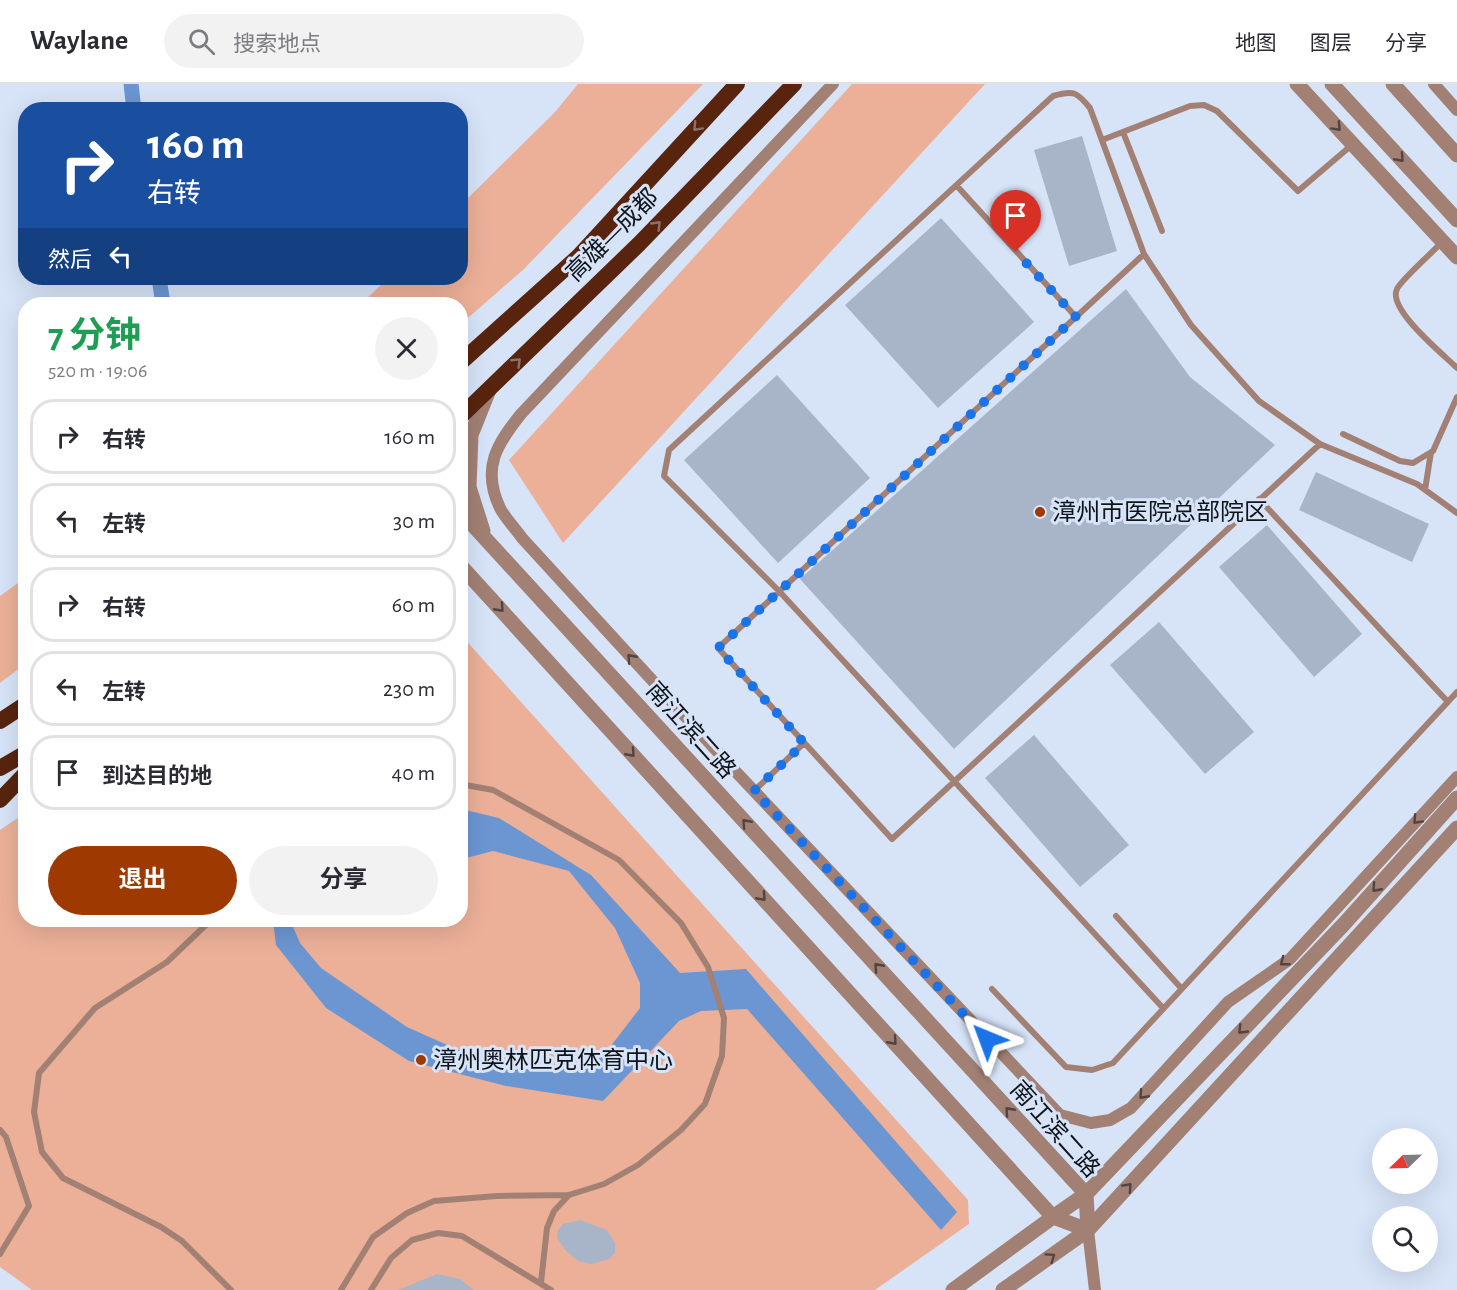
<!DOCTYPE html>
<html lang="zh">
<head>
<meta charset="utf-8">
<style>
  body { margin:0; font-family:"Alegreya Sans","Noto Sans SC",sans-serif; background:#f2f2f3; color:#2b2b33; height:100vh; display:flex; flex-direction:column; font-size:22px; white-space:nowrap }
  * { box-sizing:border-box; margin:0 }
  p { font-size:20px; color:#7c7c81 }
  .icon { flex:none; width:33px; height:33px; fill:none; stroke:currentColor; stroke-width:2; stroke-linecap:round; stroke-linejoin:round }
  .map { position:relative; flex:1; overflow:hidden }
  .sheet { position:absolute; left:18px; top:213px; width:450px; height:630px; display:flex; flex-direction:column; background:#fff; border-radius:24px; box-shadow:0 6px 24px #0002 }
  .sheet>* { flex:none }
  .banner { position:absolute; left:18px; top:18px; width:450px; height:183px; border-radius:24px; box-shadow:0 6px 24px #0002; background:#1a4fa0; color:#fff; overflow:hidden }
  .needle { width:39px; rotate:247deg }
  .fabs { position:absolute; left:1372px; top:1044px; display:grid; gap:12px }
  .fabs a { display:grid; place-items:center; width:66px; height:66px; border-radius:50%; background:#fff; box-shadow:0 6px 24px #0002; font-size:30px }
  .pin { position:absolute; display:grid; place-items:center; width:51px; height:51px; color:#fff; margin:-62px -26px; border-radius:50% 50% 50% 0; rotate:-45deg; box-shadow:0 0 6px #0007 }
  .pin .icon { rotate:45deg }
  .me { position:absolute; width:66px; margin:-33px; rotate:316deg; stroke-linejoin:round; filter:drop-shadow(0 0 4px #0008) }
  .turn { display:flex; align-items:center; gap:21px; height:126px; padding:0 30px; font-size:27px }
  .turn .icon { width:78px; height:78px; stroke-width:2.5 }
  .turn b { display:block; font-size:42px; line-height:51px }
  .then { display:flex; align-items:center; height:57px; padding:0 30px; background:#0003; gap:12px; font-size:22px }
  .round { display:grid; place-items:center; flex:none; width:63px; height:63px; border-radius:32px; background:#f2f2f3 }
  .head { display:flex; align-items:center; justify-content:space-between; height:102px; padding:0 30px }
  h1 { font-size:36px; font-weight:700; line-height:45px; color:#1e9e55 }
  .primary-button { display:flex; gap:12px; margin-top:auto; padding:12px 30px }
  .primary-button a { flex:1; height:69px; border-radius:36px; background:#9e3a01; color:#fff; font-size:24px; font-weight:700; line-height:69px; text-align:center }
  .primary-button a+a { background:#f2f2f3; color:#2b2b33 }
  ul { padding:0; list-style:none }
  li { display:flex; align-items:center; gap:18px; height:75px; margin:0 12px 9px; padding:0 18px; border:3px solid #e1e1e2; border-radius:24px }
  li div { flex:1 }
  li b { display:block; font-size:22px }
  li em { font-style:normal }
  header { display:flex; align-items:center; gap:36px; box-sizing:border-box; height:84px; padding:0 30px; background:#fff; border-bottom:2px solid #e1e1e2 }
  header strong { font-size:28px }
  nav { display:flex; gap:33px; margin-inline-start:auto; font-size:21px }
  .search { width:420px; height:54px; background:#f2f2f3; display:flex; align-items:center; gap:15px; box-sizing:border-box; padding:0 21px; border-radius:33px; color:#7c7c81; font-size:22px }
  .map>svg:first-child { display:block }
</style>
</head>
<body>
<header>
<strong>Waylane</strong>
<div class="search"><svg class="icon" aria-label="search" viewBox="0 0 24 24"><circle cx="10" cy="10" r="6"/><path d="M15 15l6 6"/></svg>搜索地点</div>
<nav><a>地图</a><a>图层</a><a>分享</a></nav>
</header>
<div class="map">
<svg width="1457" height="1206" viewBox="0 0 1457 1206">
  <rect width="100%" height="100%" fill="#d7e4f8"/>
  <path fill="#ecb098" d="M578,0H703L523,186L461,240L460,220H361L388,194H460L461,121L555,28Z
    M852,0H985L563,459L509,376Z
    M25,494V580L0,599V512Z
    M461,551L968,1116L969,1140L875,1206H32L0,1183V746L25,729L26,836H460Z"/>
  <path fill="#6c96d2" d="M461,725L499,734L591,791L680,889L746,885L957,1128L941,1146L747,925L701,927L679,937L603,1017L506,1002L409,977L326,924L276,861L273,836H290L300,859L321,884L407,943L501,985H582L610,963L640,924V899L615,844L569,787L493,767L466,774L461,770Z"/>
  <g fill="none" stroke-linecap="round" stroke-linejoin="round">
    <path stroke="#6c96d2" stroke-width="15" d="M131,0L134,26
      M159,194L163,220"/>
  </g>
  <path fill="#a8b5c8" d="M1082,52L1117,167L1069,182L1034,66Z
    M941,134L1034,238L938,324L845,221Z
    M1126,205L1190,293L1275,361L954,665L800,495Z
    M777,291L870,394L778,479L684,376Z
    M1316,388L1429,440L1412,478L1299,426Z
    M1267,441L1362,550L1314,593L1219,483Z
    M1159,538L1254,648L1205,690L1110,581Z
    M1034,651L1129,761L1080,803L985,694Z
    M580,1136L607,1146L615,1159V1169L609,1175L591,1180L578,1177L566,1167L557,1154L558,1146L563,1140Z
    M437,1190L460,1195L474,1206H398Z"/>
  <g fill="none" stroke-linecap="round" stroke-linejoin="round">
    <path stroke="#a28174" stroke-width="6" d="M1123,48L1162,147
      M1102,56L1190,22L1204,21L1217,27L1298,107L1353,60
      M957,102L1076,233
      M1443,157C1435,166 1400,197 1397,205C1387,225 1443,270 1457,284
      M1144,170L718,564L892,755L1320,360
      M1343,350L1400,377L1413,379L1433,367L1457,313
      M1425,406L1431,368
      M1259,415L1448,618
      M754,707L804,659
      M1116,832L1181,904
      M211,836L167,878L95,924L39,989L34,1028L42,1068L63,1094L161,1143L182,1157L231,1206
      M992,905L1066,983L1092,986L1113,979L1457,608
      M1163,924L779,507L664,392L669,366L1053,12C1074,6 1077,8 1090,24L1144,170L1191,241L1259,317L1320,360L1417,400L1457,429
      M0,1046L6,1053L29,1122L0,1170
      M541,1198L547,1144L554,1127L569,1111
      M341,1206L373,1153L407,1129L434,1117L497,1112L569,1111L604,1100L638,1081L681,1046L705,1020L722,972L724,934L708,883L681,839L619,776L493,706L460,700
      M371,1206L391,1174L412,1156L438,1149L462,1152L551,1206"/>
    <path stroke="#a28174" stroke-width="12" d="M833,0L521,330C497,360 481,384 500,424C505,434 515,444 522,454L737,689L1060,1031L1091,1039L1110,1036L1131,1024L1228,918L1290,875L1457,693
      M1434,0L1457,26
      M1088,1146L1095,1206"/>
    <path stroke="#a28174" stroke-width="15" d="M1297,0L1457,173
      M1332,0L1457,136
      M1393,0L1457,71
      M460,427L1086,1110L1088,1146L1003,1206
      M483,447L469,403L471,351L489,306
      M460,481L1053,1133L953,1206
      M1457,714L1344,840L1086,1110L1053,1133L1088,1146L1457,744"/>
    <path stroke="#58240e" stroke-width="16" d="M460,279L579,172L737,0
      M460,333L639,160L794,0
      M0,637L26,620
      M0,684L26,669
      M0,716L26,689"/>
  </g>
  <defs><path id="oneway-chevron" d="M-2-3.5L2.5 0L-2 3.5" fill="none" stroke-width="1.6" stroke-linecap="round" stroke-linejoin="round" transform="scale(1.5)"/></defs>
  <g stroke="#8b716c">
    <use href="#oneway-chevron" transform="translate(697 43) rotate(133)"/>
    <use href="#oneway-chevron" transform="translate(657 141) rotate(-46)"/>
    <use href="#oneway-chevron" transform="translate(517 278) rotate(-44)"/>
  </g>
  <g stroke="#514442">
    <use href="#oneway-chevron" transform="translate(1337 43) rotate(47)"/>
    <use href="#oneway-chevron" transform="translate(1400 74) rotate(48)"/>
    <use href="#oneway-chevron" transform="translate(500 524) rotate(48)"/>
    <use href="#oneway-chevron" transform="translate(631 574) rotate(-132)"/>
    <use href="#oneway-chevron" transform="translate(631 669) rotate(48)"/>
    <use href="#oneway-chevron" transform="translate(1417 736) rotate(133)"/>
    <use href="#oneway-chevron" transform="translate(746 739) rotate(-132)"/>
    <use href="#oneway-chevron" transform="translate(1376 804) rotate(132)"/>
    <use href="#oneway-chevron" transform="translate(762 813) rotate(48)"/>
    <use href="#oneway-chevron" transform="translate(1284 878) rotate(142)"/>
    <use href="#oneway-chevron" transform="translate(878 883) rotate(-132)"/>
    <use href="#oneway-chevron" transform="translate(1242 946) rotate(134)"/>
    <use href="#oneway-chevron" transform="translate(893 957) rotate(48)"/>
    <use href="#oneway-chevron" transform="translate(1143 1011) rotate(132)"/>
    <use href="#oneway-chevron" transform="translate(1009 1027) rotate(-132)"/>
    <use href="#oneway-chevron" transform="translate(1128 1103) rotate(-47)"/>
    <use href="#oneway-chevron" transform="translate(1051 1173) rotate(-35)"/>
  </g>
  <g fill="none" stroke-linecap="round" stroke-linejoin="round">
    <path stroke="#1a73e8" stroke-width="10" stroke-dasharray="0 18" d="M987,955L754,707L804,659L718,564L1076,233L1016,168"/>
  </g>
  <g fill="#9e3a01" stroke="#d7e4f8" stroke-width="2">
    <circle cx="1040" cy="428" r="6"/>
    <circle cx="421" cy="976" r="6"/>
  </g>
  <g text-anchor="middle" stroke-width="6" stroke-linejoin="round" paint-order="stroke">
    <g font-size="24" fill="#0f131a" stroke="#d7e4f8">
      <text transform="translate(612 151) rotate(-45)" y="8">高雄—成都</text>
      <text transform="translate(691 646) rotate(48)" y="8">南江滨二路</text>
      <text transform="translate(1055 1045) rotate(48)" y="8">南江滨二路</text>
    </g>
    <g font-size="24" fill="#0f131a" stroke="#d7e4f8" text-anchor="start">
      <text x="1052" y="436">漳州市医院总部院区</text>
      <text x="433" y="984">漳州奥林匹克体育中心</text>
    </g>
  </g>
</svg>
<div class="fabs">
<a><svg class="needle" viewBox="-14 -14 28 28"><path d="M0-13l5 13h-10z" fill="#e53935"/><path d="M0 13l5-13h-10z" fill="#7c7c81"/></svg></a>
<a><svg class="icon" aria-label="search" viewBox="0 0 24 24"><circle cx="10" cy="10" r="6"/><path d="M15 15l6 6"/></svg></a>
</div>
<div class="pin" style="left:1016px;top:168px;background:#d93025"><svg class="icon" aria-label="arrive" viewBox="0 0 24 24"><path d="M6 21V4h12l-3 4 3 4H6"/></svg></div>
<svg class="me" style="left:987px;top:955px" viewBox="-20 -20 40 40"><path d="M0-17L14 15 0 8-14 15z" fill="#1a73e8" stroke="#fff" stroke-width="4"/></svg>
<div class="banner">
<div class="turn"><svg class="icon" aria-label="right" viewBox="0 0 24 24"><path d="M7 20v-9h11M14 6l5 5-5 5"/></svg><div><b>160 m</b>右转</div></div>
<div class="then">然后<svg class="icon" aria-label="left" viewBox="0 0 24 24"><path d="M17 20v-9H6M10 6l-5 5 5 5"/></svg></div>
</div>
<section class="sheet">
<div class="head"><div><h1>7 分钟</h1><p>520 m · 19:06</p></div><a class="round"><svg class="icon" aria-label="close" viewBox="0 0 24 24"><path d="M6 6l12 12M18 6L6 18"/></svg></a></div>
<ul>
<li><svg class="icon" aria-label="right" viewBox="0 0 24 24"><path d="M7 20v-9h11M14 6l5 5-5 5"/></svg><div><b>右转</b></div><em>160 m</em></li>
<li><svg class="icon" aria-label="left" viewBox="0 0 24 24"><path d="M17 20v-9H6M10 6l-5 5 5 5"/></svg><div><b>左转</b></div><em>30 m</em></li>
<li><svg class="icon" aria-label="right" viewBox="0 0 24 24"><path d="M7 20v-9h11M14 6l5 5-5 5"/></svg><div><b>右转</b></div><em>60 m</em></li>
<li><svg class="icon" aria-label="left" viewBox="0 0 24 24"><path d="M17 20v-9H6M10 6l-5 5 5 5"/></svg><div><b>左转</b></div><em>230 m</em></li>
<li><svg class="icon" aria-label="arrive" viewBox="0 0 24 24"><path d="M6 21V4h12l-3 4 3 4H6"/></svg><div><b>到达目的地</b></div><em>40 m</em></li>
</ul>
<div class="primary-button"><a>退出</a><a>分享</a></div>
</section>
</div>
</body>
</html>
